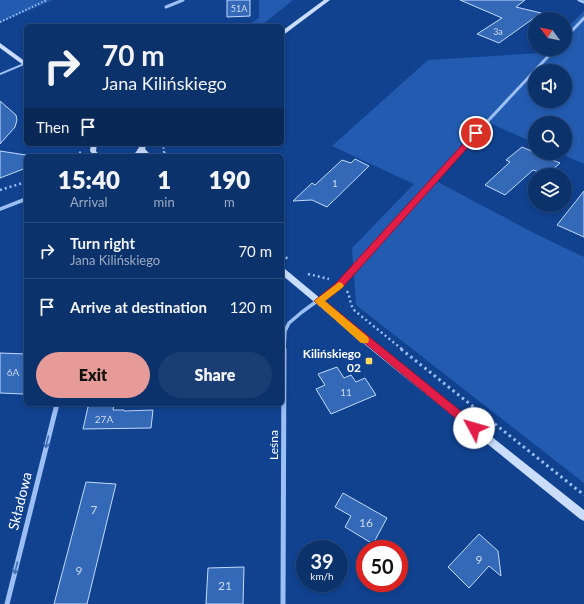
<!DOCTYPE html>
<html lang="en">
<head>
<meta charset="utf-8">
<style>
  body { margin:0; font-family:Lato,sans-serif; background:#1a3e74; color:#f1f3f6; height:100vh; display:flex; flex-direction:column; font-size:15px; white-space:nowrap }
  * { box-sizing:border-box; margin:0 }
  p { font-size:13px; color:#9aaac2 }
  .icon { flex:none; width:22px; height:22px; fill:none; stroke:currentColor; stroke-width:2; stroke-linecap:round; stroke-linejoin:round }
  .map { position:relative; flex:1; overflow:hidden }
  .sheet { position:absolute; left:24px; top:154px; width:260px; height:252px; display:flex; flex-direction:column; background:#0c326c; border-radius:6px; box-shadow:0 2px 6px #0003,0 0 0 1px #2c4d7f }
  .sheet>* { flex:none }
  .guide { position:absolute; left:24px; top:24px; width:260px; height:122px; border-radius:6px; box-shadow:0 2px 6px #0003,0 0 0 1px #2c4d7f; background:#0c326c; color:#f1f3f6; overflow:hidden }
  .needle { width:26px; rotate:302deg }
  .tools { position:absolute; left:528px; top:12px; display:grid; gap:8px }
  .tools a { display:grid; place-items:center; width:44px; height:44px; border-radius:50%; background:#0c326c; box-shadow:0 2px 6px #0003,0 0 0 1px #2c4d7f; font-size:20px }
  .speed { position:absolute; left:296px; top:540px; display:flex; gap:8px; font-size:20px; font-weight:700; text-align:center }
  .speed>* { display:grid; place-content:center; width:52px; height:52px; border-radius:50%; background:#0c326c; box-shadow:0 2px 6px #0003,0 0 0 1px #2c4d7f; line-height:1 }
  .speed small { font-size:10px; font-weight:400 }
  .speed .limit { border:6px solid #d22; background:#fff; color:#111 }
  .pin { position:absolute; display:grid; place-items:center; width:34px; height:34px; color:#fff; margin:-17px; border:2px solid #fff; border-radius:50%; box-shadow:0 1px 4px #0007 }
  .me { position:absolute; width:44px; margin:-22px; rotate:309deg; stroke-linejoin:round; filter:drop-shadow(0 0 3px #0008) }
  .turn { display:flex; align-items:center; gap:14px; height:84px; padding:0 12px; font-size:18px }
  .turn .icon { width:52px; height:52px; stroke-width:2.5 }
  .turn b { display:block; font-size:28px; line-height:34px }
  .then { display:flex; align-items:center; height:38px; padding:0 12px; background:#0003; gap:8px; font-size:15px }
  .eta { display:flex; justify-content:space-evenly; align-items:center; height:68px; text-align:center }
  .eta b { font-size:24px; font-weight:800; line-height:28px }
  .action { display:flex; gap:8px; margin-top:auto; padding:8px 12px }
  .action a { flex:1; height:46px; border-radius:24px; background:#e69b98; color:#111; font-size:16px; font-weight:800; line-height:46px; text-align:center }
  .action a+a { background:#1a3e74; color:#f1f3f6 }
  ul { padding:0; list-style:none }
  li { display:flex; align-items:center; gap:12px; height:56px; padding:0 12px; border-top:1px solid #2c4d7f }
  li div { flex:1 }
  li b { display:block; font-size:15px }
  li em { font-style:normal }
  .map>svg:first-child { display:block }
</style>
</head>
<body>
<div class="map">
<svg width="584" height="604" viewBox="0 0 584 604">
  <rect width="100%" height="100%" fill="#104290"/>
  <path fill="#225bb0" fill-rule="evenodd" d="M0,0H53L0,23Z
    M259,0H293L261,26H235L250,24L259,18Z
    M584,11V164L559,153H565V123H535V143L487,122L434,180L538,235L584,257V483L356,305L352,248L414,184L332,146L428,60L542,53L546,49H565V30ZM535,71H565V101H535Z"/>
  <path fill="#3469b8" stroke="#c2dafd" d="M227,0H250V16L227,17Z
    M460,0H525L516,7L541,13L499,43L477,34L502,18Z
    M0,101L16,115L17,120L15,127L0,144Z
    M522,147L560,163L547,175L533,170L505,195L485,185L510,162L506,160Z
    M0,151L26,155V168L0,178Z
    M355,159L369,166L327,207L312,200L293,201L312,183L315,185L342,160L351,163Z
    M584,191V237L557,225Z
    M0,353L26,354V385L23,394L0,393Z
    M337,367L344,378L351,375L356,382L365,378L376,395L331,414L316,389L325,385L318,374Z
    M90,404H114L113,410H124V411L153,410L151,428L83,429L88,407H89Z
    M86,482L116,484L87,604H54Z
    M343,493L387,518L373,544L345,527L351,516L335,507Z
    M479,534L498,551L501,576L489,566L469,588L448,567Z
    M244,567L243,604H206L208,568Z"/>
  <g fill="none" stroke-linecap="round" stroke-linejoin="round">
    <path stroke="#9bbef3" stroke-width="2" stroke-dasharray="1.5 2" stroke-linecap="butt" d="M0,22L47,0
      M163,144L164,153
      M80,153V150"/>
    <path stroke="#9bbef3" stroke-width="2.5" stroke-dasharray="2 3" stroke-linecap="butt" d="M164,152L166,156
      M79,156L80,152
      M0,190L26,182
      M282,254L289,260
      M308,274L329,279
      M347,291C351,298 349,304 355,311L403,350"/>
    <path stroke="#9bbef3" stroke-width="3" stroke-dasharray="2.5 3.5" stroke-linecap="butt" d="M401,349L584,495"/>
    <path stroke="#9bbef3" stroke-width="2" d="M0,74L24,64"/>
    <path stroke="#9bbef3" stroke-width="3" d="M579,0L584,2
      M166,7L183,0
      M565,38L584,18
      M458,153L555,49"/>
    <path stroke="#9bbef3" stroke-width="3.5" d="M0,209L26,199
      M284,350L285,331L289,323L302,312L339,285L459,152"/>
    <path stroke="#9bbef3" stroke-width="5" d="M7,604L57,404
      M283,604L284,349"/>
    <path fill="#caddfd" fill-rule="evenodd" d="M324,0H330L282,36V31Z
      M0,43L26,62V67L0,48Z
      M91,144H97L96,151L100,156H94L90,151Z
      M141,144H147L145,149L152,156H145L142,153L139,156H132L136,152Z
      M282,268L285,269L380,348L584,510V521L580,519L374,352L282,275Z"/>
  </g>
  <defs><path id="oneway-shaft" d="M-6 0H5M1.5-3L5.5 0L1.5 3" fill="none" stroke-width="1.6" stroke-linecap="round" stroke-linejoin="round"/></defs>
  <g stroke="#416db3">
    <use href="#oneway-shaft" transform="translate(47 442) rotate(104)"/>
    <use href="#oneway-shaft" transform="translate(16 568) rotate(104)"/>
  </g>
  <path fill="#e11d48" stroke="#92132f" d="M476,131L479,132V135L342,288L325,301L478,425L480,428L478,431L474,433L471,431L314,301L336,283L474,132Z"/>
  <path fill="#f59e0b" d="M339,282L342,283L344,286L342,288L325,301L368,337L369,340L368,343H361L314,301Z"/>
  <rect fill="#ffd85d" stroke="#104290" stroke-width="1.5" x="365" y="357" width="8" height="8" rx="2"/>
  <g text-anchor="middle" stroke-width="4" stroke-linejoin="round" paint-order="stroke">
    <g font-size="9" fill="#ccdaed">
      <text x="239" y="12">51A</text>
      <text x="498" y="35">3a</text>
    </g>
    <g font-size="10" fill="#ccdaed">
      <text x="335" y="187">1</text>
      <text x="13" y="376">6A</text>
      <text x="346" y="396">11</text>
      <text x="104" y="423">27A</text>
    </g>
    <g font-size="12" font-weight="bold" fill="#fff" stroke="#104290" text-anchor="end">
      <text x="361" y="358">Kilińskiego<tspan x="361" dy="14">02</tspan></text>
    </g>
    <g font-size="12" fill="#fff" stroke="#104290">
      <text transform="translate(274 445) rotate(-90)" y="4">Leśna</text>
    </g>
    <g font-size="12" fill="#ccdaed">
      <text x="94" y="514">7</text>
      <text x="366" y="527">16</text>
      <text x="479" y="564">9</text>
      <text x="79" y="575">9</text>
      <text x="225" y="590">21</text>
    </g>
    <g font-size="14" fill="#fff" stroke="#104290">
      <text transform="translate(20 501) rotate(-76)" y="5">Składowa</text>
    </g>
  </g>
</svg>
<div class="tools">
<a><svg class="needle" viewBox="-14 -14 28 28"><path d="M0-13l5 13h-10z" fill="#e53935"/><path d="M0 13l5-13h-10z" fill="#9aaac2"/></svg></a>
<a><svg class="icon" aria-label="sound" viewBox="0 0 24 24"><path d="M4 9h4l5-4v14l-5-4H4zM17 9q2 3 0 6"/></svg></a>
<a><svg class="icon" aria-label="search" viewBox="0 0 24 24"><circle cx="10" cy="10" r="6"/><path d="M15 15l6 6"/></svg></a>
<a><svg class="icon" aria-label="layers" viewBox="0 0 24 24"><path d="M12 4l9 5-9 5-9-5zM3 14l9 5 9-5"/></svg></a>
</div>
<div class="speed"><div>39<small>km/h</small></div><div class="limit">50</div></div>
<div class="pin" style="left:476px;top:133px;background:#d93025"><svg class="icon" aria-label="arrive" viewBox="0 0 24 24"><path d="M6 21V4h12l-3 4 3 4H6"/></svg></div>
<svg class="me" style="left:474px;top:428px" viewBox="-20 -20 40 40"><circle r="19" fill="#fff"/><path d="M0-13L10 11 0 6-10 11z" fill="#e11d48"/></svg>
<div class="guide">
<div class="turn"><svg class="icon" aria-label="right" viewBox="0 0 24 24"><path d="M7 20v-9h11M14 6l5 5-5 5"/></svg><div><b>70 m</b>Jana Kilińskiego</div></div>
<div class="then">Then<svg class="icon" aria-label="arrive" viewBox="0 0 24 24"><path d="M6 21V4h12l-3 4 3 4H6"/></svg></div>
</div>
<section class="sheet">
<div class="eta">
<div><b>15:40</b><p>Arrival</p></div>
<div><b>1</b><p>min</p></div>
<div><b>190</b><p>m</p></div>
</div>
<ul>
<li><svg class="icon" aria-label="right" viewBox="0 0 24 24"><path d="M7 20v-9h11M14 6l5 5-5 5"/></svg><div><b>Turn right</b><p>Jana Kilińskiego</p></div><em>70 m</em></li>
<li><svg class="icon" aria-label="arrive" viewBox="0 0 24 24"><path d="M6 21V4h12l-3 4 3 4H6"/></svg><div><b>Arrive at destination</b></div><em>120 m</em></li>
</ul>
<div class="action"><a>Exit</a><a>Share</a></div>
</section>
</div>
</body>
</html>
